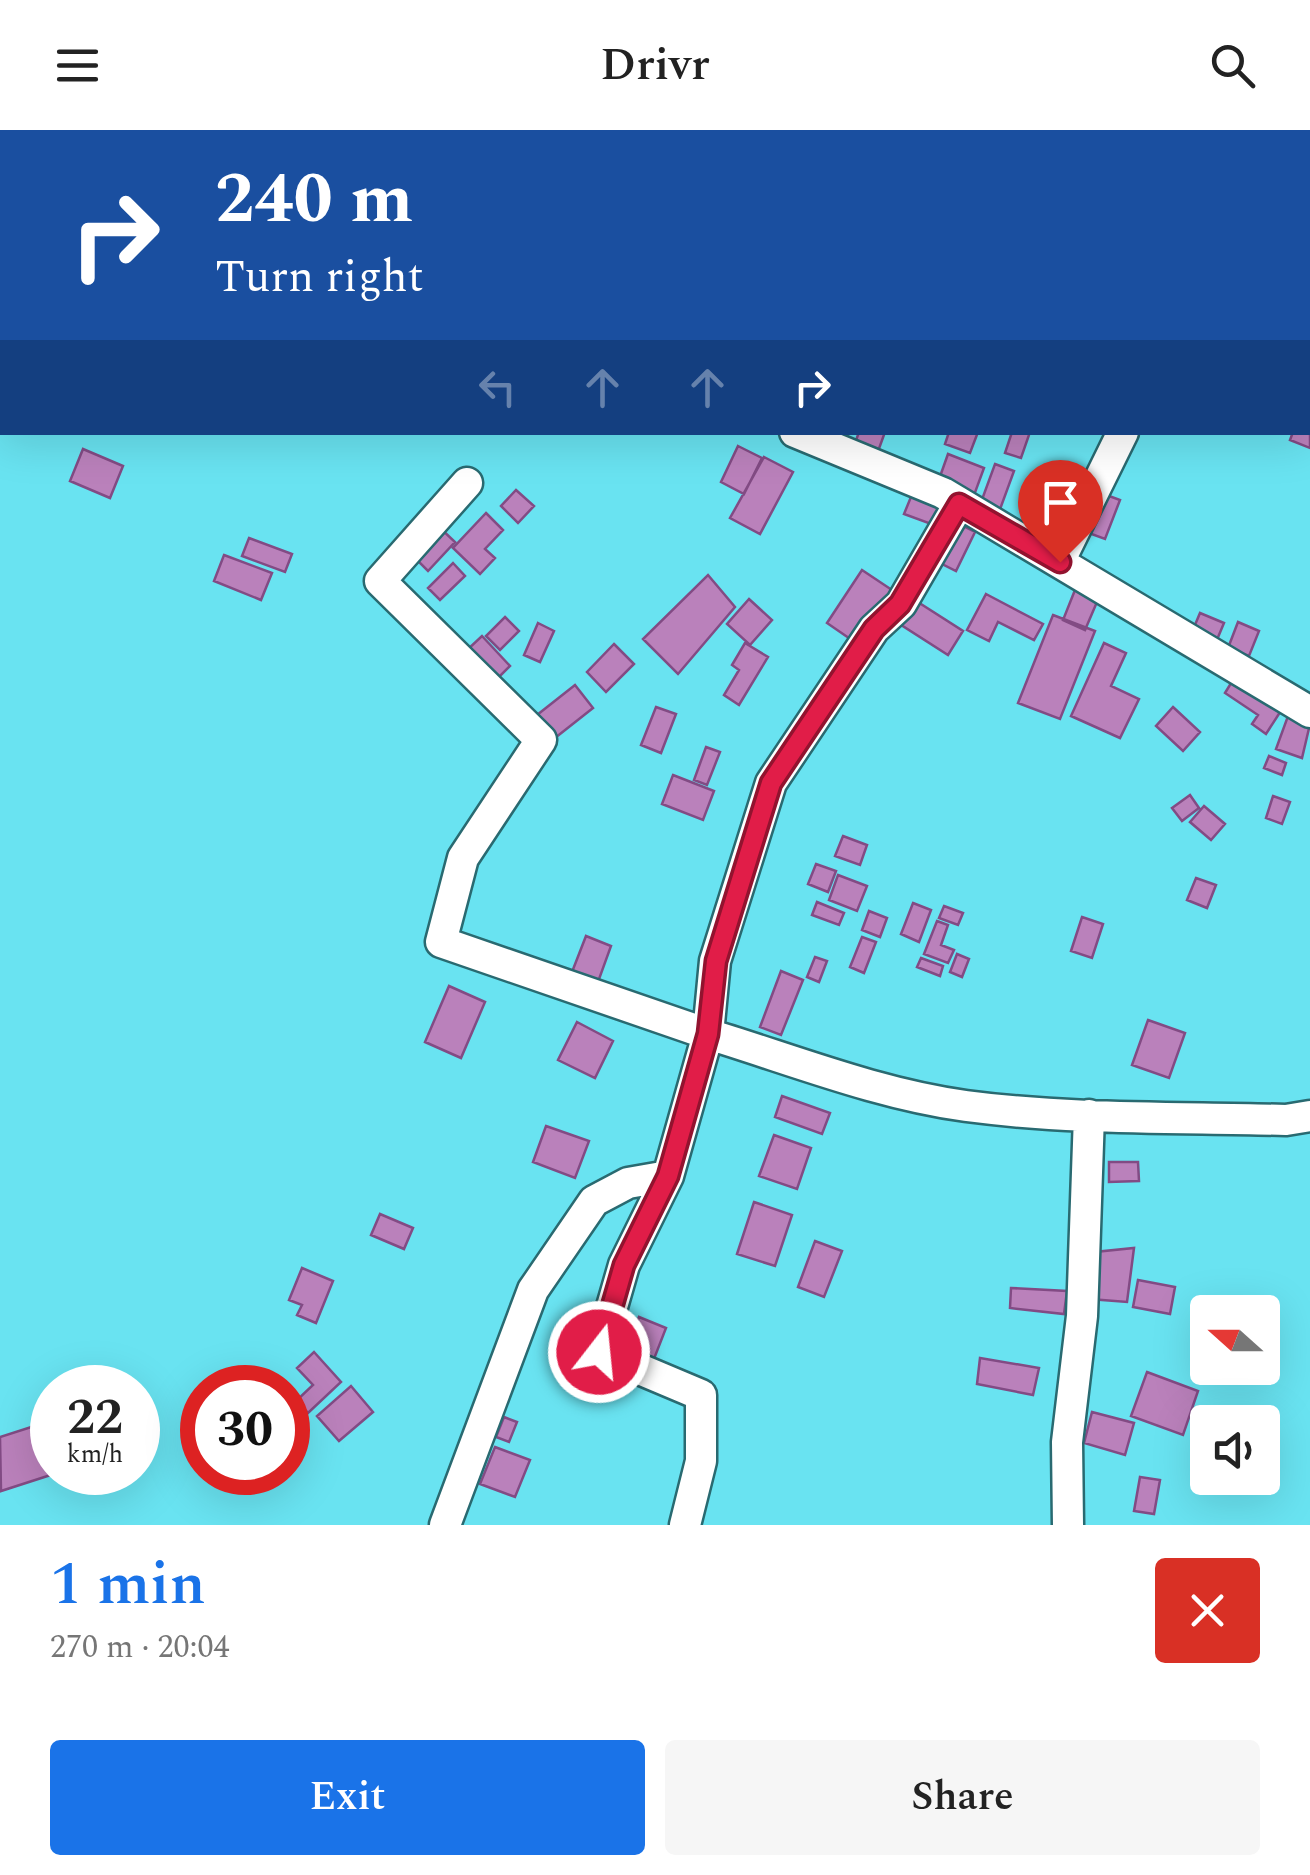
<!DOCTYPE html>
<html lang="en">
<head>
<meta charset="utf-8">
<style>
  body { margin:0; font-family:Spectral,serif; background:#f6f6f6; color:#222; height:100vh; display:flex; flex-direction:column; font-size:38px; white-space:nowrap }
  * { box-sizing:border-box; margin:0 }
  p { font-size:32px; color:#767676 }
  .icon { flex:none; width:55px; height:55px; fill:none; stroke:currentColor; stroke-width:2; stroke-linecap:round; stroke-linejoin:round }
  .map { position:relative; height:1395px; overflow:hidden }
  .details { display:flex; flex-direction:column; background:#fff; flex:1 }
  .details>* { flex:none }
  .guide { position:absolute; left:0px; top:0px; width:1310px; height:305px; box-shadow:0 10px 40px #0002; background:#1a4fa0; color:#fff; overflow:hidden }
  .needle { width:65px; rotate:291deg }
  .tools { position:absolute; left:1190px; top:1165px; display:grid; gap:20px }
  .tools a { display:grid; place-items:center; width:90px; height:90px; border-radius:10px; background:#fff; box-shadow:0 10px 40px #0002; font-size:50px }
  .speed { position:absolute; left:30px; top:1235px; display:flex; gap:20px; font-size:50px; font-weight:700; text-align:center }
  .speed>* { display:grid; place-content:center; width:130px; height:130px; border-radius:50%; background:#fff; box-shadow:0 10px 40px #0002; line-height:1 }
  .speed small { font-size:25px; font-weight:400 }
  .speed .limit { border:15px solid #d22; background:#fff; color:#111 }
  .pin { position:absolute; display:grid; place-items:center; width:85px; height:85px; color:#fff; margin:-102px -42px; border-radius:50% 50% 50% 0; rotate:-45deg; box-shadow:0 0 10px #0007 }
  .pin .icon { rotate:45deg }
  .me { position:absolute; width:110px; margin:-55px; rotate:16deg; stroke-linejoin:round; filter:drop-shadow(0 0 8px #0008) }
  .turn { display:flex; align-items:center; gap:35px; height:210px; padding:0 50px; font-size:45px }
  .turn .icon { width:130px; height:130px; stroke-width:2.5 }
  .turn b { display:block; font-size:70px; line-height:85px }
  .lanes { display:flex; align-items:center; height:95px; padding:0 50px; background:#0003; justify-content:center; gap:50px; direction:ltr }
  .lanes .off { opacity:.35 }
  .round { display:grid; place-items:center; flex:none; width:105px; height:105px; border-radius:10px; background:#f6f6f6 }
  .headline { display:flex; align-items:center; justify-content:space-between; height:170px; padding:0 50px }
  h1 { font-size:60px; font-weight:600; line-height:75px; color:#1a73e8 }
  .button { display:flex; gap:20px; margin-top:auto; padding:20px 50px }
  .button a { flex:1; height:115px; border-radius:10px; background:#1a73e8; color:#fff; font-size:40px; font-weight:600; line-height:115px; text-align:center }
  .button a+a { background:#f6f6f6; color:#222 }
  header { display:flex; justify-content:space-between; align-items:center; height:130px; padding:0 50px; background:#fff; font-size:45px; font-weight:600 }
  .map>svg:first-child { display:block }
</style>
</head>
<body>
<header><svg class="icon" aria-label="menu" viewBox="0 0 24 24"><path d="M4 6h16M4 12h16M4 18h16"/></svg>Drivr<svg class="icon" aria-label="search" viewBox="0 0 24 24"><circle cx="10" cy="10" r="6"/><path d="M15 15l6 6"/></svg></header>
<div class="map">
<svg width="1310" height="1395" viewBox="0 0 1310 1395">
  <rect width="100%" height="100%" fill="#69e3f1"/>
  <path fill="#ba81bb" stroke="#824b84" stroke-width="2.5" d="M1308,282H1310V318L1290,310L1293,302H1308Z
    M859,302H885L876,327L853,319Z
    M949,302H978L970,323L945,314Z
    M1012,302H1030L1021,328L1005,323Z
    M738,316L762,328L744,364L721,352Z
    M83,319L123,336L110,368L70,351Z
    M948,324L984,338L973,368L937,355Z
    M764,327L793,342L760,404L730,388Z
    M995,334L1014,341L999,382L980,375Z
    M516,360L534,376L518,393L501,376Z
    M913,362L950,376L942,398L904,384Z
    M1101,363L1120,370L1105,409L1086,402Z
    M486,383L503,400L485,419L495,428L480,444L453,418Z
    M955,392L975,402L956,441L936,431Z
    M437,395L455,412L428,441L410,423Z
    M249,408L292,424L285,442L242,426Z
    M224,425L272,443L261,470L214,451Z
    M453,433L465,446L440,470L428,458Z
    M862,440L895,462L859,515L827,493Z
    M708,445L735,477L678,544L643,509Z
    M1077,455L1100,465L1085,500L1063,490Z
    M986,464L1043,494L1034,510L998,492L989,511L967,500Z
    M910,467L963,501L948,525L895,491Z
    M749,469L772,490L750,515L727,494Z
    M1200,483L1224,493L1216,512L1192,502Z
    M1053,485L1095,501L1060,589L1018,573Z
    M505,487L519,501L500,520L486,506Z
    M1238,492L1259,501L1249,526L1228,518Z
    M538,493L554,501L540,532L524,525Z
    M482,506L510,536L496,550L467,520Z
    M745,513L768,527L739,575L724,565L739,540L732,535Z
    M1104,513L1126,523L1111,556L1139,569L1120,608L1071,586Z
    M614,514L634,534L606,562L587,542Z
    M1236,545L1284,576L1266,604L1252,594L1258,585L1225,563Z
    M575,555L593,578L555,608L537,585Z
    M656,577L676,584L661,623L641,615Z
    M1173,577L1200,602L1183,621L1156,596Z
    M1288,586L1310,594L1302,628L1276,619Z
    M706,617L720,622L707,655L694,650Z
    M1269,626L1286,633L1282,645L1264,638Z
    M673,645L714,661L703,690L662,674Z
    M1190,665L1199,678L1182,691L1172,678Z
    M1273,666L1290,672L1282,694L1266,688Z
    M1204,676L1225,694L1211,710L1190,692Z
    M843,706L867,715L860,735L835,726Z
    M816,734L836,741L828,762L808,754Z
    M838,745L867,756L857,781L829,770Z
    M1196,748L1216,755L1207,778L1187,770Z
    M817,772L844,783L839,795L812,785Z
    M913,773L931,780L919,812L901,804Z
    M944,776L963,783L958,795L939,788Z
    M869,781L887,788L880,807L862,800Z
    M1082,787L1103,794L1092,828L1071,821Z
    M937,791L948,795L941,815L954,820L948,833L924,824Z
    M586,806L611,816L598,852L572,842Z
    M862,807L876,812L864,843L850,837Z
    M957,824L969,829L962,847L950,842Z
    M815,827L827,831L819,852L807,847Z
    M921,828L943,836L940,846L917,837Z
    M781,841L803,850L781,905L760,897Z
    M449,856L485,872L461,928L425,912Z
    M1148,890L1185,903L1169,948L1132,935Z
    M577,892L613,911L595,948L558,930Z
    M782,966L830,983L822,1004L775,987Z
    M546,996L589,1011L575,1048L533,1032Z
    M774,1005L811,1018L797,1059L759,1046Z
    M1109,1032H1138L1139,1051L1109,1052Z
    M754,1072L792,1085L775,1136L737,1124Z
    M380,1084L413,1098L404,1119L371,1105Z
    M815,1111L842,1121L824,1167L798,1157Z
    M1134,1118L1127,1172L1090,1169L1095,1122Z
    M302,1138L333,1151L316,1193L297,1185L302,1175L289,1170Z
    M1138,1150L1175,1157L1170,1184L1133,1177Z
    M1011,1158L1067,1161L1064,1184L1010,1178Z
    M639,1187L666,1198L652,1234L625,1224Z
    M614,1188L631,1194L621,1220L603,1213Z
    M314,1222L341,1252L308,1283L296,1271L313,1255L297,1238Z
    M980,1228L1039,1238L1033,1265L977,1254Z
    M590,1233L610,1241L599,1268L580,1260Z
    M1147,1242L1198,1261L1183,1305L1131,1286Z
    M351,1256L373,1282L339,1311L317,1286Z
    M1092,1282L1134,1293L1125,1325L1084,1313Z
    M504,1287L517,1292L509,1312L496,1307Z
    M50,1291L52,1342H60L1,1361L0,1307Z
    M495,1317L530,1330L515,1367L480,1354Z
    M1140,1347L1160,1350L1154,1384L1134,1381Z"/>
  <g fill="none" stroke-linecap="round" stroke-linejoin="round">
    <defs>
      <path id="minor" d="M1194,2L1195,0
        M795,302L943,363L1310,582
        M467,353L380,451L541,610L463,728L441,812L708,904L668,1046L624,1135L599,1222L701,1265V1331L685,1395
        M959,374L901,474L874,499L771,653L715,831L708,904C793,930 878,964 966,976C1072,990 1180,987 1286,990L1310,986
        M1059,432L1123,302
        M445,1395L533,1160L594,1071L628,1053L668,1046
        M1068,1395L1067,1312L1082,1186L1089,985"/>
    </defs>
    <use href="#minor" stroke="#296a71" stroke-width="35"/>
    <use href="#minor" stroke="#fff" stroke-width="30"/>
  </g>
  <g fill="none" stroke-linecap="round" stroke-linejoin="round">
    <defs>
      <path id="route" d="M599,1222L624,1135L668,1046L708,904L716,831L771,653L874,499L900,474L959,374L1060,432"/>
    </defs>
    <use href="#route" stroke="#92132f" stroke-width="25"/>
    <use href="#route" stroke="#e11d48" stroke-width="18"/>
  </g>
</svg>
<div class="tools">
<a><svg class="needle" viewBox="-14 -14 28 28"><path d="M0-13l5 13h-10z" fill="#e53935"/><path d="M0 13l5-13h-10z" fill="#767676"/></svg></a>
<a><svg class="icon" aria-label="sound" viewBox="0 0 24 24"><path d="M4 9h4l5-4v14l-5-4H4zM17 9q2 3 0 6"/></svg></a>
</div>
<div class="speed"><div>22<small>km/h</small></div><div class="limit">30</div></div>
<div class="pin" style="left:1060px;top:432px;background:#d93025"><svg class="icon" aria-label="arrive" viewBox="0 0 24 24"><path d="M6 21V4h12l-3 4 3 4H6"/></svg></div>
<svg class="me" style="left:599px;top:1222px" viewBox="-20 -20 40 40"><circle r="17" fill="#e11d48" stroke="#fff" stroke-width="3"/><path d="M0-11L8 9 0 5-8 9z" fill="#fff"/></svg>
<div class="guide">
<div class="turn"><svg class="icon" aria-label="right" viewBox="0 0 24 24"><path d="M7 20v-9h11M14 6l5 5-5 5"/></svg><div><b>240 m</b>Turn right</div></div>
<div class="lanes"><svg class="icon off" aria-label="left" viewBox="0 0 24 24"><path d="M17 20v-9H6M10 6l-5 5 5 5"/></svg><svg class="icon off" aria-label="ahead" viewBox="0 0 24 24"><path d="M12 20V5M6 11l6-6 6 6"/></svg><svg class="icon off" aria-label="ahead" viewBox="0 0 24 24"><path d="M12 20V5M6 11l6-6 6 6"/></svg><svg class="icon" aria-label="right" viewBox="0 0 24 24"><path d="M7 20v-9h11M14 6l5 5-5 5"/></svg></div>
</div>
</div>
<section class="details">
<div class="headline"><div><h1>1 min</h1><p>270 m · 20:04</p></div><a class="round" style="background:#d93025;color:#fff"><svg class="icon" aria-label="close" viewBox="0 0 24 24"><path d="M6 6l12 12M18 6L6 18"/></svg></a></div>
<div class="button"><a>Exit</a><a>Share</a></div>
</section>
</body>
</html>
